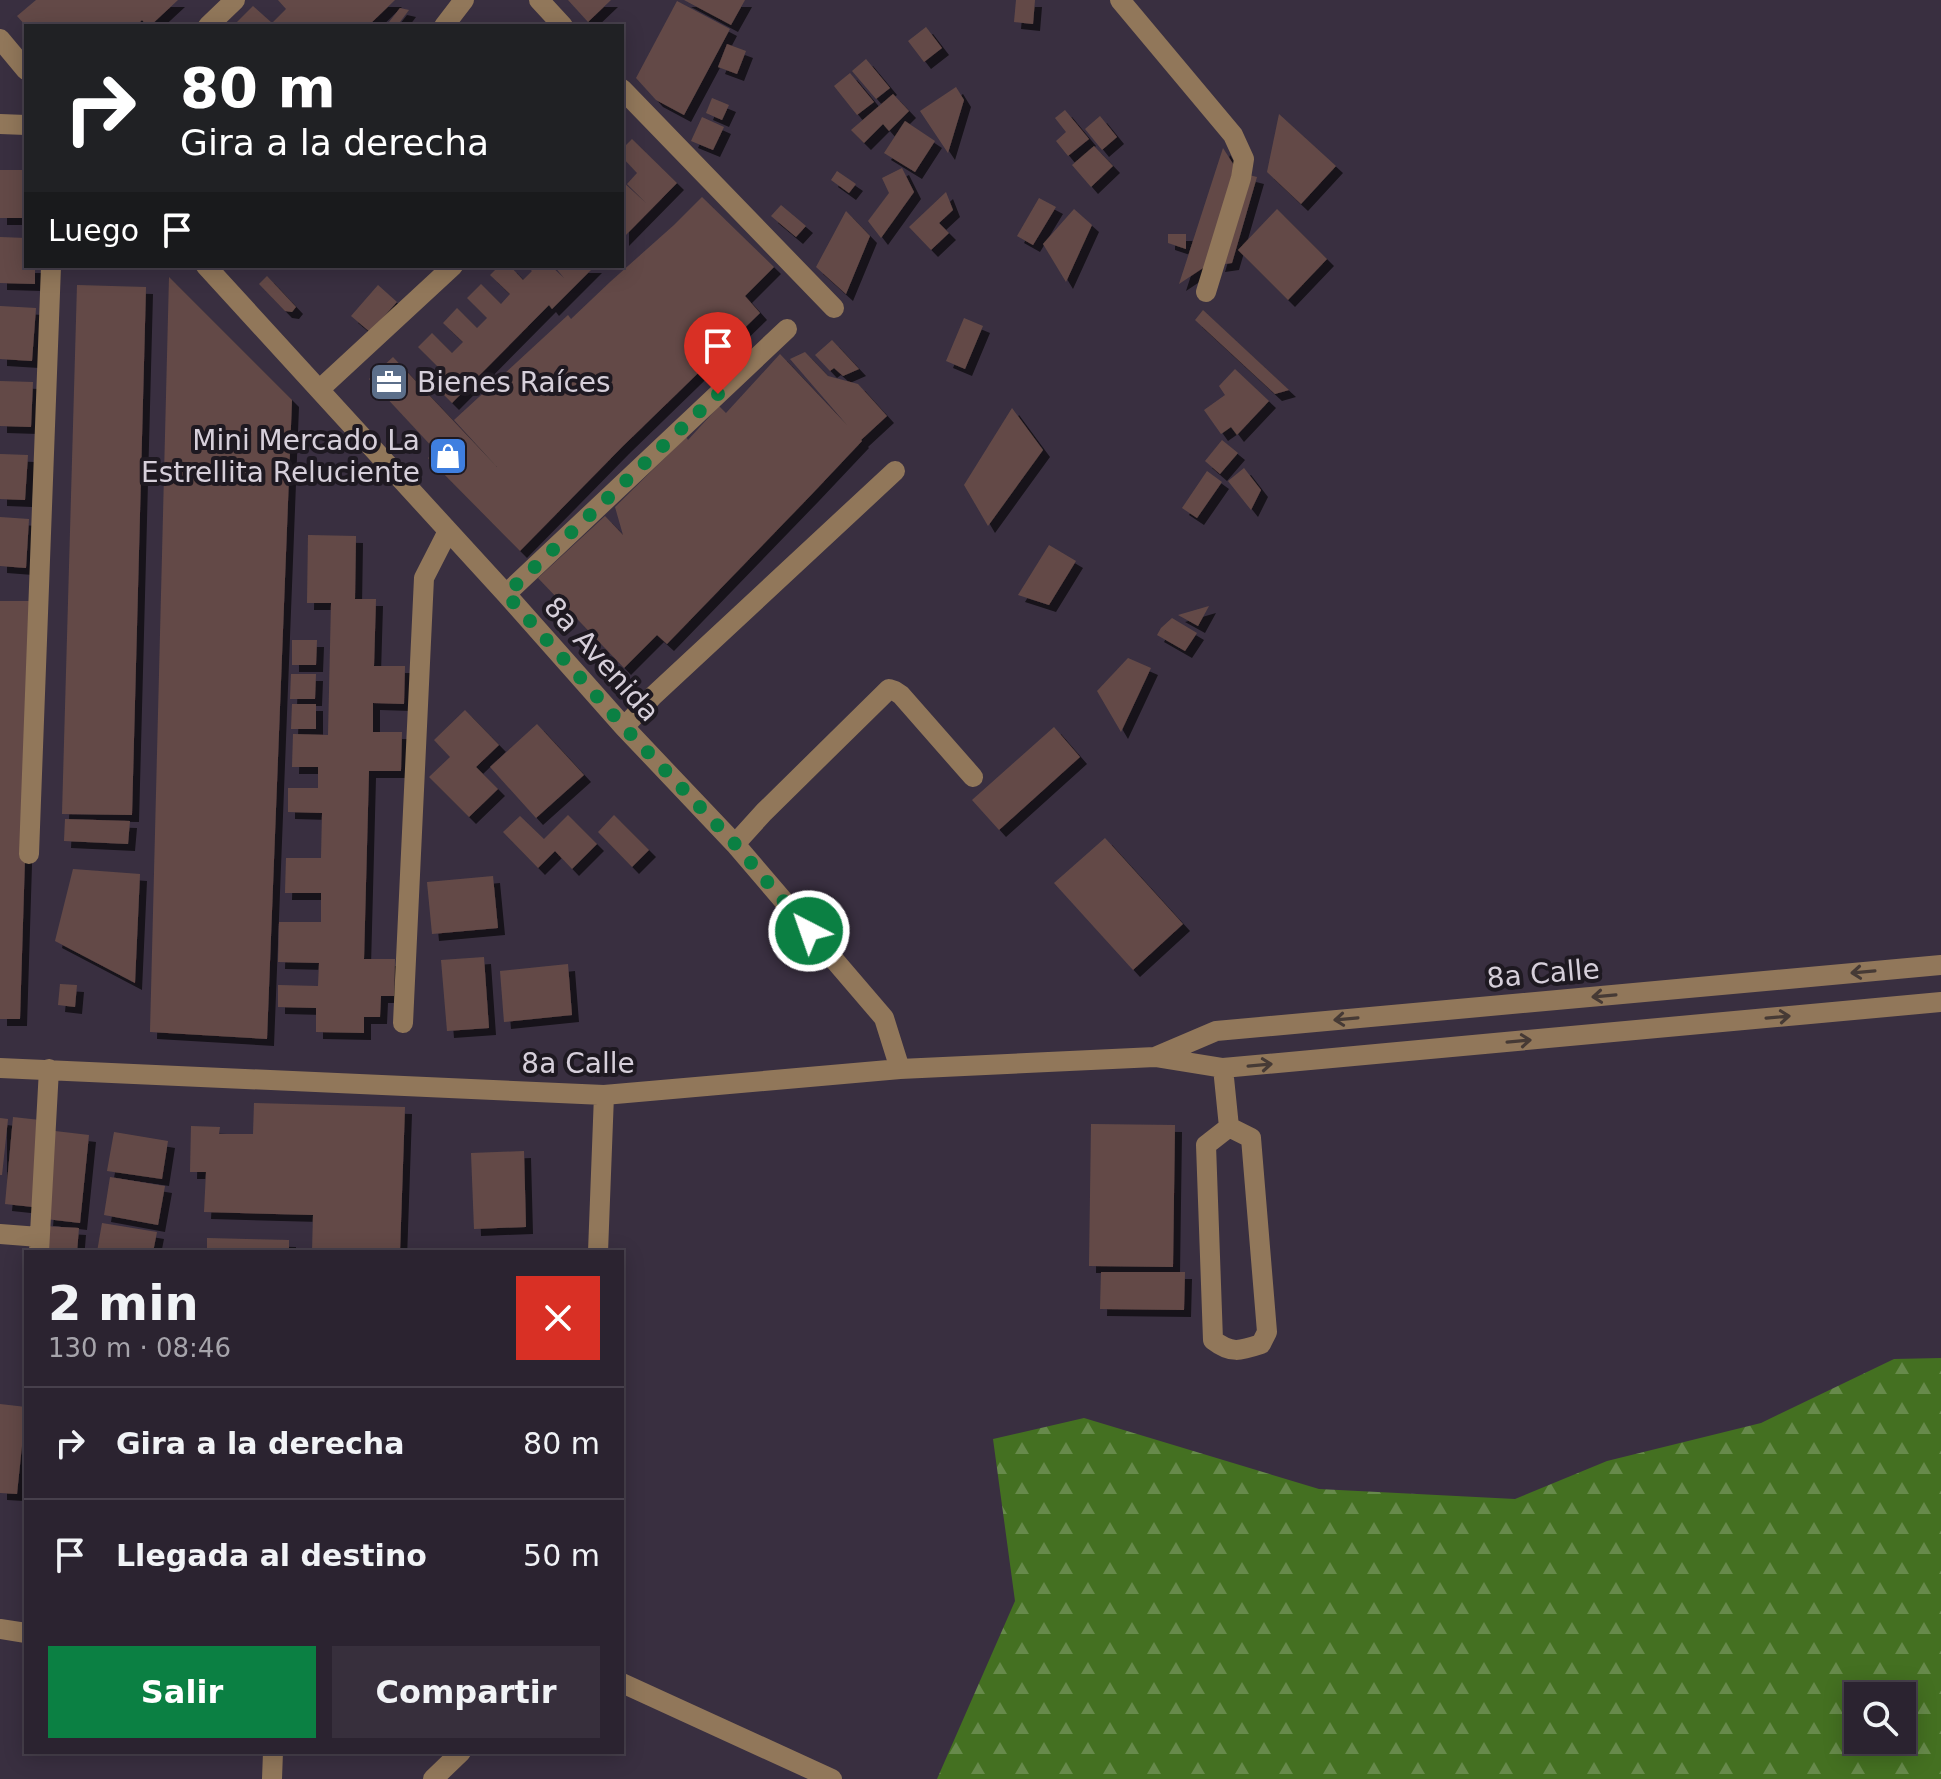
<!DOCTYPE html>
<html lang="es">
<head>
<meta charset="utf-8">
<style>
  body { margin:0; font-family:"DejaVu Sans",sans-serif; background:#372f3c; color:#f1f3f6; height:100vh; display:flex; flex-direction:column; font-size:30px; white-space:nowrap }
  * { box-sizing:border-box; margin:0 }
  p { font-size:26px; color:#a6a4ab }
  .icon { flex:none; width:44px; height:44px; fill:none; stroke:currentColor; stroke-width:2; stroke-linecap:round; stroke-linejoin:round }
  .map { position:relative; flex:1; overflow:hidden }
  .side { position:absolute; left:24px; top:1250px; width:600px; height:504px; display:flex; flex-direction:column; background:#2b2330; border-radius:0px; box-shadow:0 4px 20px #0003,0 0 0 2px #47404c }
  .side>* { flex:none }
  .guide { position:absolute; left:24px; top:24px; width:600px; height:244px; border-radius:0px; box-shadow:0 4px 20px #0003,0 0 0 2px #47404c; background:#202124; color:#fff; overflow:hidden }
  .tools { position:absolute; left:1844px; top:1682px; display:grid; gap:16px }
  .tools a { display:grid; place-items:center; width:72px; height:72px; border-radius:0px; background:#2b2330; box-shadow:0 4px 20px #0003,0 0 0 2px #47404c; font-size:40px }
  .pin { position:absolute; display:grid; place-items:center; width:68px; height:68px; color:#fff; margin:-82px -34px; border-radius:50% 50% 50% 0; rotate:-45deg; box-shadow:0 0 8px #0007 }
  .pin .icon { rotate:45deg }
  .me { position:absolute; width:88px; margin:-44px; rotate:319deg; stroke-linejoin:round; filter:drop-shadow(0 0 6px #0008) }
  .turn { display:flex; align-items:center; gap:28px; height:168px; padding:0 24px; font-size:36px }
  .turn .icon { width:104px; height:104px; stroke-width:2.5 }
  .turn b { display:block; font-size:56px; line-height:68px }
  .then { display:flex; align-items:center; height:76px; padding:0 24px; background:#0003; gap:16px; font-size:30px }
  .round { display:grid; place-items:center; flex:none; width:84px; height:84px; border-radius:0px; background:#372f3c }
  .headline { display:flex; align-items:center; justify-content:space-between; height:136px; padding:0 24px }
  h1 { font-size:48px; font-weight:700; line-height:60px }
  .cta { display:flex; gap:16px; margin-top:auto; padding:16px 24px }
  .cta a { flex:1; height:92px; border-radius:0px; background:#0b8043; color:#fff; font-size:32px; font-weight:700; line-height:92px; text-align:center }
  .cta a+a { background:#372f3c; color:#f1f3f6 }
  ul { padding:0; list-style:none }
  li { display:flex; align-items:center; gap:24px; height:112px; padding:0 24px; border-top:2px solid #47404c }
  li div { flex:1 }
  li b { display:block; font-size:30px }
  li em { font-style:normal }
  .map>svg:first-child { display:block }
</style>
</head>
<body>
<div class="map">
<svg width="1941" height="1779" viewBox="0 0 1941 1779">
  <defs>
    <pattern id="forest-firs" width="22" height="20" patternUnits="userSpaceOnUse" patternTransform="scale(2)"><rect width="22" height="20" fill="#447021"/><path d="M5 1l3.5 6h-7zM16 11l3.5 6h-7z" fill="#678a4b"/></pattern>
    <filter id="shadow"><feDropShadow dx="7" dy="7" stdDeviation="0" flood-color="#0009"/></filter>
  </defs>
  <rect width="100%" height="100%" fill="#392f40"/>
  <path fill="url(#forest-firs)" fill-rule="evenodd" d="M1941,1358V1779H937L1015,1601L993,1439L1084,1418L1319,1489L1515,1499L1607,1461L1761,1423L1894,1359ZM1858,1696H1902V1740H1858Z"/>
  <path fill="#634a47" filter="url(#shadow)" d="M36,0H178L150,26H147L142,20L136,26H26L17,16Z
    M278,0H395L368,26H233L253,6L272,23L286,9Z
    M568,0H611L588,22Z
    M684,0H745L731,25Z
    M1016,0H1035L1033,24L1014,22Z
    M677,1L730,29L684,115L656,100L636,78Z
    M400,8L409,10L397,26H392L389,22Z
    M926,27L942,48L924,62L908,41Z
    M727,44L746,51L737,74L718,67Z
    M866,59L890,88L876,99L852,71Z
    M850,73L874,102L857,115L834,86Z
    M956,87L964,100L948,153L920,111Z
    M893,94L909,111L889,131L883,124L864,143L851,130Z
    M712,98L729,105L722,120L706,113Z
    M1065,110L1089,139L1068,156L1056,141L1066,132L1055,118Z
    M1279,114L1336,166L1301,204L1267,172Z
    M1100,116L1117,137L1102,150L1085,129Z
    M702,117L724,127L713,150L691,141Z
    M905,121L935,141L915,172L884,153Z
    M632,139L677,183L622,239V181L646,203L627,184L637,173L622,157V149Z
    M1094,146L1113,166L1091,187L1072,165Z
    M1223,148L1235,167L1206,266L1179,284Z
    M902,168L914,192L881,238L868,221L889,193L882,178Z
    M0,170H26V218H0Z
    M837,171L856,184L849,193L831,180Z
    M1245,174L1257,177L1232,263L1218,265Z
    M946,192L953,210L939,223L949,233L931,250L909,227Z
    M702,197L774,267L745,296L760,313L622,447L520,551L428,458L436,451L369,379L393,357L497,467L454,420L568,315L571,319L610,282L674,225Z
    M1039,198L1056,207L1033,245L1017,236Z
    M781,205L806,226L796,237L771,216Z
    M1074,209L1092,225L1066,282L1043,244Z
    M1277,209L1327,259L1288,300L1238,250Z
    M846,211L870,236L846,294L816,267Z
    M1168,234H1186V249L1168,243Z
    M0,237L26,238V266H35V284L0,283Z
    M499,266H510L523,280L532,271L526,266H551L564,278L554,266H595L552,309L549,305L452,403L427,378L438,367L418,347L432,333L452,353L463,342L443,323L457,308L477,328L487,318L467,298L481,284L501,304L510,294L490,275Z
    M267,276L296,307L292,312L285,311L259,284Z
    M169,277L292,400L267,1039L150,1032Z
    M77,285L146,287L132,815L62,814Z
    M378,285L397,302L370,332L351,316Z
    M0,306L36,308L32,361L0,359Z
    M1203,310L1289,390L1275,394L1195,320Z
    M964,318L983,326L965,369L946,361Z
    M832,340L859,369L843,376L834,368L830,371L815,355Z
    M805,352L828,376L858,384L887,416L861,440L862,441L812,494L667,644L657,635L624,668L538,578L605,516L623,535L615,507L686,437L688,440L719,406L726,413L780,354L847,425L790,359Z
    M1235,369L1269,401L1237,435L1231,427L1221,434L1204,410L1225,395L1219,386Z
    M0,381L33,382L31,427L0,426Z
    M1012,408L1043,450L988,526L964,485Z
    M1222,440L1238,453L1220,474L1205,461Z
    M0,454L28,455L25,500L0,499Z
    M1244,468L1261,490L1251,510L1228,481Z
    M1207,471L1222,482L1197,518L1182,508Z
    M0,517L29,519L26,568L0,566Z
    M308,535L356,536L355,599H376L374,666H405L404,704L373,703V732H402L401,771H369L364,959H395L394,996H381L380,1017H364V1033L316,1032V1008L278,1007V985L318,986L319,963L278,962L279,922H321V893H285L286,858H321L322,813L288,812V788H318V767H292L293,734L328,735L331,603H307Z
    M1049,545L1076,561L1049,605L1018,595Z
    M0,601H33L20,1019H0Z
    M1209,606L1198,626L1178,615Z
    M1172,618L1197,633L1185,651L1157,635L1161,628Z
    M292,640H317L316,665H292Z
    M1128,658L1151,668L1121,732L1097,691Z
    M291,674H316L315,699H290Z
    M292,704H316V729H291Z
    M465,710L499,745L476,767L498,789L469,817L429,777L450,757L434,740Z
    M537,724L584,775L536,818L490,767Z
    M1054,727L1080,757L999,830L972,800Z
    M568,815L597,844L572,869L555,851L538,868L503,832L520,816L544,839Z
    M614,815L649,850L632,867L598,832Z
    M65,819L130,821L128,844L64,841Z
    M1105,838L1183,924L1133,970L1054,883Z
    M73,869L140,874L135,983L55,941Z
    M493,876L498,928L432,934L427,882Z
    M484,957L489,1028L447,1031L441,960Z
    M568,964L572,1015L504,1022L500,971Z
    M60,984L77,985L75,1007L58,1005Z
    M254,1103L405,1107L400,1252H312L313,1215L204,1212L206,1172H190L191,1126L220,1127L219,1134H253Z
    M13,1117L40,1120L33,1207L5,1204Z
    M0,1118L8,1119L2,1175H0Z
    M1091,1124L1175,1125L1173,1267L1089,1266Z
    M55,1131L89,1135L80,1223L46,1219Z
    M114,1132L168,1141L162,1179L107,1171Z
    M524,1151L526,1227L474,1229L471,1153Z
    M110,1177L165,1186L158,1225L104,1215Z
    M102,1223L157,1232L153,1252H97Z
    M44,1226L79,1228L77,1252H41Z
    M207,1238L289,1240V1252H207Z
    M1101,1272H1185L1184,1310L1100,1309Z
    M0,1404L26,1407L17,1494L0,1493Z"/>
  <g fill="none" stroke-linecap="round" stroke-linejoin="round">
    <path stroke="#91775a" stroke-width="20" d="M539,0L563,26
      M1120,0L1233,135L1244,159L1241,178L1206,292
      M208,26L235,0
      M444,26L464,0
      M0,39L26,70
      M622,89L834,308
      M0,124L26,125
      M206,266L506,594L624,727L735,844L884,1018L900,1069
      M320,389L453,266
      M506,594L787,329
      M624,727L653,696L895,471
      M735,844L764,812L889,689L895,691L901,695L973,777
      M29,854L51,266
      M403,1023L424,578L448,531
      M1155,1057L1216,1031L1941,965
      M0,1068L604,1095L900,1069L1155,1057L1223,1068L1941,1002
      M1223,1068L1229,1127
      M1229,1127L1251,1138L1267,1332L1261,1344C1240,1351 1231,1354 1213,1340L1206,1145Z
      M0,1234L39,1237
      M39,1252L49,1069
      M598,1252L604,1095
      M0,1629L26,1633
      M622,1683L832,1779
      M272,1779L273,1752
      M433,1779L461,1752"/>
  </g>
  <defs><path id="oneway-shaft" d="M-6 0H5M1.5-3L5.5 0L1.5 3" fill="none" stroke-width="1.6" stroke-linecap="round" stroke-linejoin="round" transform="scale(2)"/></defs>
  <g stroke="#463a35">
    <use href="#oneway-shaft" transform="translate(1863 972) rotate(175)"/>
    <use href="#oneway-shaft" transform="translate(1604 996) rotate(175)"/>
    <use href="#oneway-shaft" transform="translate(1778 1017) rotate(-5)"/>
    <use href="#oneway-shaft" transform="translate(1346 1019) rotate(175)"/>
    <use href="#oneway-shaft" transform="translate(1519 1041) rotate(-5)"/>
    <use href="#oneway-shaft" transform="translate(1260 1065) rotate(-5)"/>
  </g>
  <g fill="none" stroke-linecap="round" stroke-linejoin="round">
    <path stroke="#0b8043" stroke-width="14" stroke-dasharray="0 25.2" d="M718,394L506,594L624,727L735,844L809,931"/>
  </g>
  <defs>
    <symbol id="office-square" viewBox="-11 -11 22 22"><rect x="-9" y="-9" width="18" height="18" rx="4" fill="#5c6f8a" stroke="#1e1921"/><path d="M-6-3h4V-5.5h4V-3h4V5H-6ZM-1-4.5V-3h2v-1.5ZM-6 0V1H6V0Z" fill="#fff"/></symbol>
    <symbol id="shop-square" viewBox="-11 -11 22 22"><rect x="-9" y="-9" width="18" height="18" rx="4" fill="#3f7fe0" stroke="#1e1921"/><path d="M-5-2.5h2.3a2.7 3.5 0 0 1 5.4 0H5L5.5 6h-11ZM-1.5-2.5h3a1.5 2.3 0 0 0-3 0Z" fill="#fff"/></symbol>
  </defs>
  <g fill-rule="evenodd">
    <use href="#office-square" x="367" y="360" width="44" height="44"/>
    <use href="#shop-square" x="426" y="434" width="44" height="44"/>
  </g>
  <g text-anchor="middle" stroke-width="8" stroke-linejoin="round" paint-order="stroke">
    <g font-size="28" fill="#d6cfda" stroke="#1e1921" text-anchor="start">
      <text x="417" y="392">Bienes Raíces</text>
      <text x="420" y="450" text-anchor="end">Mini Mercado La<tspan x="420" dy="32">Estrellita Reluciente</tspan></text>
    </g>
    <g font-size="28" fill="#d6cfda" stroke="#1e1921">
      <text transform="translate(602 659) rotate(48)" y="10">8a Avenida</text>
      <text transform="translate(1543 973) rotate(-5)" y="10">8a Calle</text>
      <text x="578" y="1073">8a Calle</text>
    </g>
  </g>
</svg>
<div class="tools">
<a><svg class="icon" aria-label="search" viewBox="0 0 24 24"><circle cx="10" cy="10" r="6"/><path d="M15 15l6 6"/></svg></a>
</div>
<div class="pin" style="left:718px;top:394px;background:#d93025"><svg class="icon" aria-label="arrive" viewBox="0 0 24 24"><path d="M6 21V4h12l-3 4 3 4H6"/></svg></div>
<svg class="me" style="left:809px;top:931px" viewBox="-20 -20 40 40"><circle r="17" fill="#0b8043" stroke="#fff" stroke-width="3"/><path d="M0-11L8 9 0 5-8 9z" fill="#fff"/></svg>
<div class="guide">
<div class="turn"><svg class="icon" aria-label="right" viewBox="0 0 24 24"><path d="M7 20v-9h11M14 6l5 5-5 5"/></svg><div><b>80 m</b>Gira a la derecha</div></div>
<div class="then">Luego<svg class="icon" aria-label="arrive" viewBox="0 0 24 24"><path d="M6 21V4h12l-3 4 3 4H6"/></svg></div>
</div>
<section class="side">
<div class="headline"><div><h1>2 min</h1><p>130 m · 08:46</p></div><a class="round" style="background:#d93025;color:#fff"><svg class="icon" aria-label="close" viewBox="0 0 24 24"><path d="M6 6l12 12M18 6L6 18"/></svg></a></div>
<ul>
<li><svg class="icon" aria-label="right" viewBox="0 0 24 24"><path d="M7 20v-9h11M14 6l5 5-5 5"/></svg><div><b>Gira a la derecha</b></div><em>80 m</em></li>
<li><svg class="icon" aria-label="arrive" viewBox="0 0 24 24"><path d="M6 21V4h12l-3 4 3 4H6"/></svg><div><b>Llegada al destino</b></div><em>50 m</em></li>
</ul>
<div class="cta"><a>Salir</a><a>Compartir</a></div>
</section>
</div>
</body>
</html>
